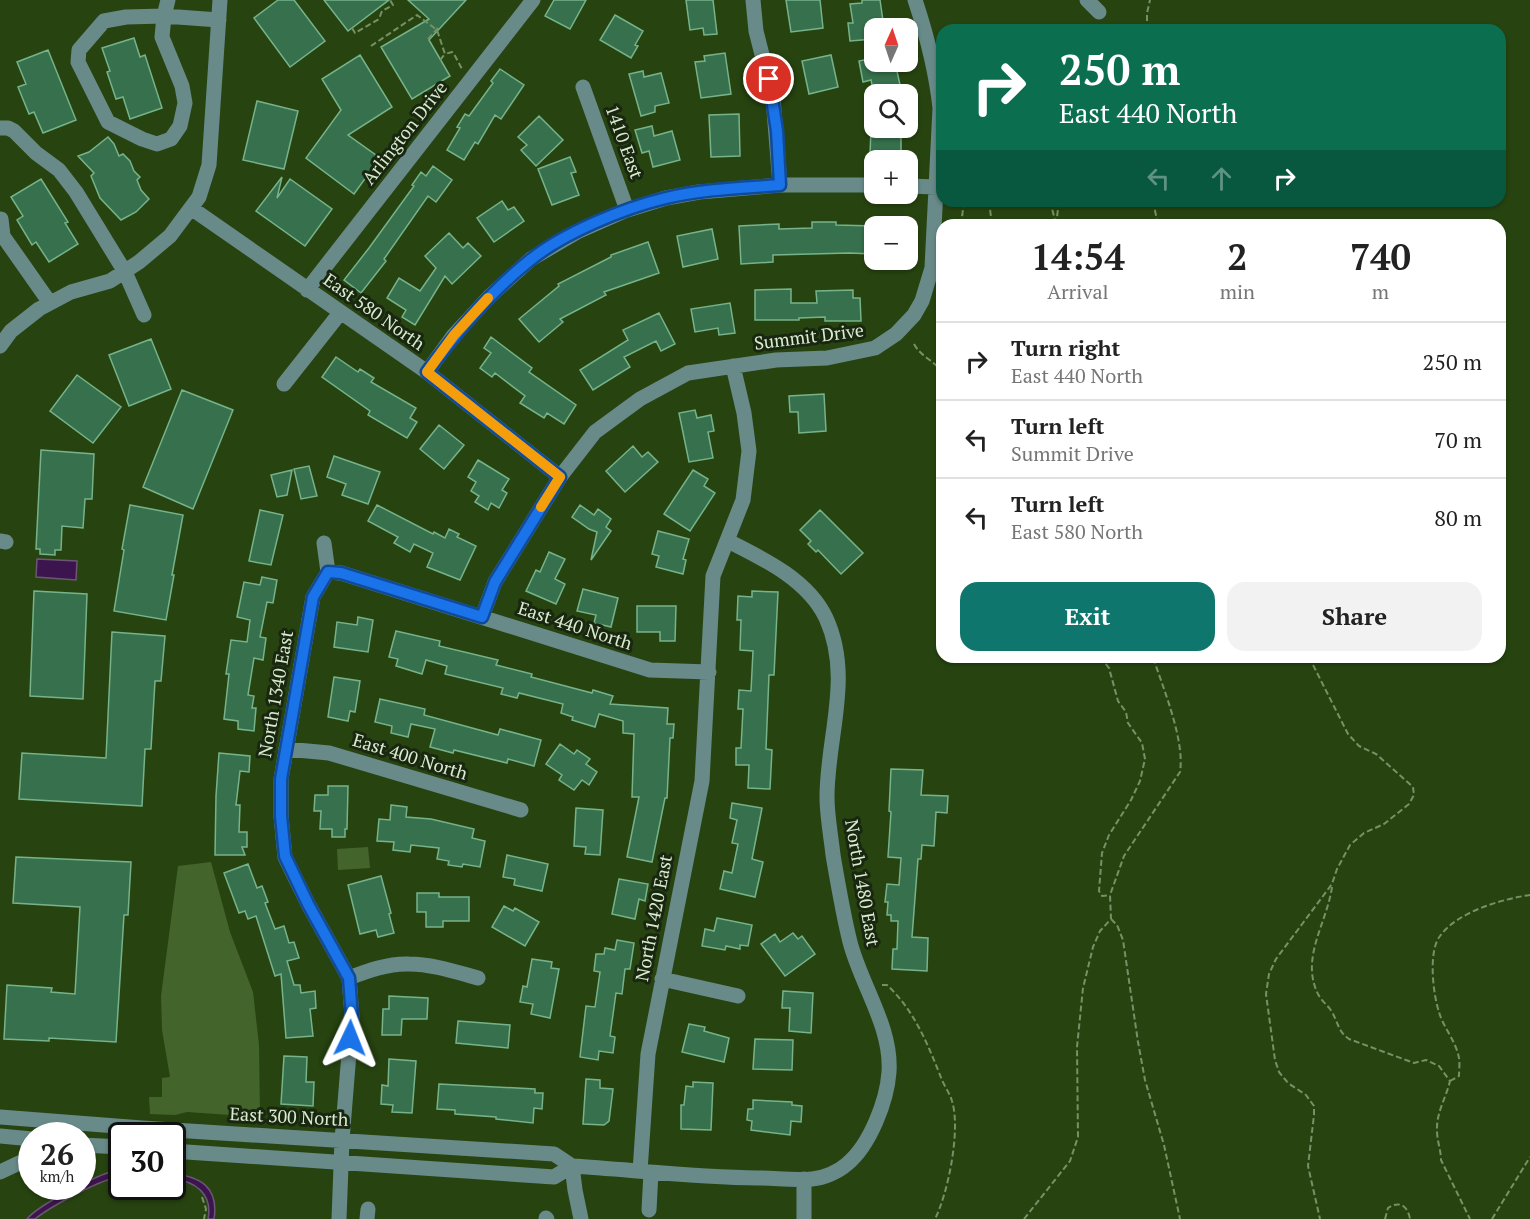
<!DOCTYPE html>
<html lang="en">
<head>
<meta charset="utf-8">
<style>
  body { margin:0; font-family:"PT Serif",serif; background:#f2f2f2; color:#222; height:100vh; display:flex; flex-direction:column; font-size:22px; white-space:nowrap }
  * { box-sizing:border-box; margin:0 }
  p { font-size:20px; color:#767676 }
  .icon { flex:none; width:33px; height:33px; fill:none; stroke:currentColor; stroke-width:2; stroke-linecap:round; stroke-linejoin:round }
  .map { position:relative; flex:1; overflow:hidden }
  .sheet { position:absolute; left:936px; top:219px; width:570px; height:444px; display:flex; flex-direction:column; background:#fff; border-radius:18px; box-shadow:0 2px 4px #0004 }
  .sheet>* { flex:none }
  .banner { position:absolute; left:936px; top:24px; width:570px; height:183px; border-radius:18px; box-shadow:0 2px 4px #0004; background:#0b6e4f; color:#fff; overflow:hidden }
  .needle { width:39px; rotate:3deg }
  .controls { position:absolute; left:864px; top:18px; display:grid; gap:12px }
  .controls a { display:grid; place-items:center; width:54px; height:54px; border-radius:12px; background:#fff; box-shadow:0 2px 4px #0004; font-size:30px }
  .speed { position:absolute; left:18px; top:1122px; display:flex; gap:12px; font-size:30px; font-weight:700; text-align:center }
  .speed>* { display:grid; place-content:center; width:78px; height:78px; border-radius:50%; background:#fff; box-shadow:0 2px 4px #0004; line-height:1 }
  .speed small { font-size:15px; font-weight:400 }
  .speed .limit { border:3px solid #111; border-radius:9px; background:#fff; color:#111 }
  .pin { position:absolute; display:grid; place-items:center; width:51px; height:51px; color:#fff; margin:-26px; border:3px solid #fff; border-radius:50%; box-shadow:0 2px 6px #0007 }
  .me { position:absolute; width:66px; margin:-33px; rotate:2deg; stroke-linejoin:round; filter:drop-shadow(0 0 4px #0008) }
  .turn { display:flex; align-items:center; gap:21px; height:126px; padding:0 24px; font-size:27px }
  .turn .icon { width:78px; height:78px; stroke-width:2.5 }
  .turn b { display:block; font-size:42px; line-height:51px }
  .lanes { display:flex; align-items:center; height:57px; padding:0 24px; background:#0003; justify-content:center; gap:30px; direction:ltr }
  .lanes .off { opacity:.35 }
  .eta { display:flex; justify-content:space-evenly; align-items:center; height:102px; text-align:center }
  .eta b { font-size:36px; font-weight:600; line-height:42px }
  .primary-button { display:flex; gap:12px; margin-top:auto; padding:12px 24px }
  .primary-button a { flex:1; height:69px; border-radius:18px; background:#0f766e; color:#fff; font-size:24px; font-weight:600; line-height:69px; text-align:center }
  .primary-button a+a { background:#f2f2f2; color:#222 }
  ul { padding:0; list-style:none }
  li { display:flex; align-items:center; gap:18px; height:78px; padding:0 24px; border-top:2px solid #e0e0e0 }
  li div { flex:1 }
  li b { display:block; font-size:22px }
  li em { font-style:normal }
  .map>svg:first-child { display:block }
</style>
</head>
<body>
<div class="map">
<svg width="1530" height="1219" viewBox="0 0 1530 1219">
  <rect width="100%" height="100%" fill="#274410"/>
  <path fill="#43652b" d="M368,847L370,868L338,870L337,849Z
    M211,862L230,932L253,992L259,1045L260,1117L187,1112L175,1115L150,1114L149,1097H162V1078L170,1077L162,1030L161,996L178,866Z"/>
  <path fill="#3d154e" stroke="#6c5675" stroke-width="1.5" d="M37,559L77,561L76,580L36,577Z
    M114,1171H121V1177C104,1177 50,1207 35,1219H27C38,1205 97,1175 114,1171Z
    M172,1174C201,1176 219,1188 214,1219H208C213,1194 195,1181 173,1179Z"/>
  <path fill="#36704c" stroke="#77b38a" stroke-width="1.5" d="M278,0H294L325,41L290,67L254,18Z
    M324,0H389L348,31Z
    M408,0H466L429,40L450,76L412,99L381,47L429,19Z
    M554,0H586L570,29L545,16Z
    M686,0H713L717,34L704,35L703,28L690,30Z
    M786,0H820L823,28L791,32Z
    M862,0H880L884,28H874V39L850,41L848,23H853L850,4L862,3Z
    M615,15L643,31L635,45L638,46L631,58L600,40Z
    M134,38L140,57L145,55L162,108L130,119L123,97L116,99L107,72L110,71L102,48Z
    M48,50L76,120L43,133L34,112L29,114L18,87L26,84L17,62Z
    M725,53L731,94L701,98L695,62L705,61L704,56Z
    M360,55L392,107L348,135L380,158L354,194L306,158L341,110L322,79Z
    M831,55L838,87L809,94L802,61Z
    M874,58V62H895L902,94H874L871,80L863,82L859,61Z
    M500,69L524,85L501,119L495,115L478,144L475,142L464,160L447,150L460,128L457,127L465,114L469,116L493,83L491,81Z
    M643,71L644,77L661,73L669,103L655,106V112L641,116L629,74Z
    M257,101L298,111L284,169L243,160Z
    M739,114L740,156L711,157L709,115Z
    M539,116L563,140L536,166L521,150L527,145L518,137Z
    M652,126L654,136L672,131L680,160L653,167L649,151L642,153L635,130Z
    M871,128H901V156L870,155Z
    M108,137L114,144L119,156L123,154L130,161L134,171L140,177L137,180L141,190L149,199L136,212L121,220L100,198L91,176L94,173L78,156L89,152Z
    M570,157L576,172L571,173L579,195L552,205L538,169Z
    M433,166L452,180L436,202L428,196L384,259L386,261L361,293L344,280L369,248L414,186L412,185L421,172L426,176Z
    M282,177L277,198L290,179L332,209L305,246L256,211Z
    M41,179L68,222L65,223L78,244L49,262L36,242L32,245L17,220L23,216L11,197Z
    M502,201L508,210L514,207L524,221L494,242L477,218Z
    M812,222H836V225L874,226V254L849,253L773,255V262L741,264L739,226L779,224V229L812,228Z
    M712,229L718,259L683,267L677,236Z
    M449,233L463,248L468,243L481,256L452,284L445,276L415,325L402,317L406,310L387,298L399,278L420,291L436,268L425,256Z
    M648,242L659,273L604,292L606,295L560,319L563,322L539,342L519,319L559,286L558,284L611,257V255Z
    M791,289V303H817L816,291L853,290V298H860L861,321H825V317L799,318V320H755V290Z
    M730,303L735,333L719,335L718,328L695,332L691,309Z
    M659,313L675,344L661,351L656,341L624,357L630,367L593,390L580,370L628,340L623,330Z
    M491,337L532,368L529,372L576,405L564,424L547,413L544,418L520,403L525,396L495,373L492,377L480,368L491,353L484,348Z
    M151,339L171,389L129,406L109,355Z
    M336,357L358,372L360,369L374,378L371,382L416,408L410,418L417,422L407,438L368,415L370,411L322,377Z
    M77,375L121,407L93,443L50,411Z
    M182,390L233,410L193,509L143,487Z
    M824,394L826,431L799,433L798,412H790L789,396Z
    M695,410L697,418L711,415L714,431L708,432L713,458L689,462L679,413Z
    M439,425L464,445L444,469L420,449Z
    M633,446L642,457L648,452L658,462L625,492L606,471Z
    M41,450L94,454L92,499H85L83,528L62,526L61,550H55V555L40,554V549H36Z
    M334,456L380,472L368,504L342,495L346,484L327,477Z
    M478,460L509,479L502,490L507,493L499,508L491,503L488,510L475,502L479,496L471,491L476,482L468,477Z
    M309,466L317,496L301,499L294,469Z
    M292,470L287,495L277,497L271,475Z
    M693,470L708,479L704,486L715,493L690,531L664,514Z
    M130,505L183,515L172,575H174L166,620L114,611L124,550L122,549Z
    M377,505L433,534L434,532L445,538L449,529L459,534L457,537L476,546L460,580L427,567L433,553L414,544L410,552L394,543L398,537L368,521Z
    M580,505L594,515L598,509L611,519L606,527L611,531L591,560L597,532L589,529L572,517Z
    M260,510L283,515L271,565L249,561Z
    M820,510L863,553L841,574L818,550L816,552L808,544L811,541L800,530Z
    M658,531L689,539L683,559L686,560L683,574L656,567L659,556L652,554Z
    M549,552L565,559L555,579L565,584L556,604L526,591L536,570L540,572Z
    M262,577L277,580L273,603L267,602L260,637L266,638L263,660L254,658L248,695L254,696L252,708H256L254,731L238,729V721L224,719L229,674H226L231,640L247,642L250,620L237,617L244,582L260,585Z
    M583,589L618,598L611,627L594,623L596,615L577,611Z
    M34,591L87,594L83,699L30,696Z
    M752,591L778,592L774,675H769L766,749L772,750L770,789L748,788L749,765H736V748H741L743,709H738L739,690L751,691L753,651L740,650L741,620H737L738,596L752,597Z
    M637,606H676L675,641H660V632H637Z
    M358,617L373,620L368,652L334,647L337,622L357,625Z
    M396,631L440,641L439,646L498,660L496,665L532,674L531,677L592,693L593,690L613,696L610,704L668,708L667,724H674L673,738H670L667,798H665L652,862L627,857L639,797H632L634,734L623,733V721L599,714L595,727L572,720L573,717L561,713L563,704L519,693L517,698L501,694L503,688L445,674L447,666L426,660L422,674L396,666L398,659L389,657Z
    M112,632L165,636L161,681H155L151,749H145L142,806L19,799L22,753L106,758Z
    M334,677L360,681L355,712L350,711L348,721L328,717Z
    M380,699L425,709L424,715L498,735L500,729L541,740L534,766L508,759L507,763L454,750L453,753L430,747L435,729L411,724L408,737L391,733L392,726L375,722Z
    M560,744L574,754L577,750L590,759L586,764L597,772L589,785L582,780L574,790L559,780L562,775L546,764Z
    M219,753L250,756L249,772L240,771L236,805H240L239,832H247V847H242L245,855H215L216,796Z
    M891,769L923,770L921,795L948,796L947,813L936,812L934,846L922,845L921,859H918L912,937L928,938L927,971L892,969L893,949H897L898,921H891V915H887L888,902H885L887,884L899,885L901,858L888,857L891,812L889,811Z
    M328,786H348L347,829H345V837H332V829H320L321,811H314L315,795H328Z
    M732,803L762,808L752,859L763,862L755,897L720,889L724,871L732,873L738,844L732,843L737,820L730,818Z
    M391,805L407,807L406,817L431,819L474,829L472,838L485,841L480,867L463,864L462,867L448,865L449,861L437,859L439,848L411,845L410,852L393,850L394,842L377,841L379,819L390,820Z
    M576,808L603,810L600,855L585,854L586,847L574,846Z
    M507,855L548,864L542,891L514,885L515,879L503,877Z
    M16,857L131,862L128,915H124L116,1042L49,1038V1041L4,1039L7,985L52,988L51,992L75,994L80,907L13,903Z
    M248,864L257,888L262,886L268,902L265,903L275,929L284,926L289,943L294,942L299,958L287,961L294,985H300L301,993L315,991L316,1008L310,1009L313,1036L286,1038L281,974L275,976L256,916L248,919L245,911L239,913L224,873Z
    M381,876L391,913L389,914L394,933L378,937L376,930L360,934L348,885Z
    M619,879L648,884L645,901L639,899L635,919L612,914Z
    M417,893H439V897H469V921H443V927H426V912H417Z
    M504,906L513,911L515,908L539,922L525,946L492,927Z
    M717,918L752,925L748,946L740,945V949L726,946L725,950L702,946L705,929L714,931Z
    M793,933L798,939L802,936L815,954L785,976L761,944L775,934L780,942Z
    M617,940L634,943L630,969H625L622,994L616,993L610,1036L615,1037L613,1053L599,1051L598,1060L580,1057L586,1006L595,1007L600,972L594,971L596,954H604L605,948L615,950Z
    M532,959L552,962L551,968L559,969L550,1018L531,1014L533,1004L520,1002L523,986L527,987Z
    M783,991L813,993L811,1033L789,1031L790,1008H782Z
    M389,996L428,998L427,1019H402L401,1035H382L383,1009H389Z
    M458,1021L510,1025L508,1048L456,1043Z
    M689,1024L705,1027L704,1031L729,1038L724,1062L682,1052Z
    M755,1039L793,1040L792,1070L753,1069Z
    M284,1056L307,1057L306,1082H314L313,1106L281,1104Z
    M389,1059L416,1061L412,1113L392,1112L393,1105L381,1104L382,1085L388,1086Z
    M586,1079L600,1080V1088L613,1089L609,1121L604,1125L583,1124Z
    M693,1082L713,1083L711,1130L681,1129V1105H684L686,1086L693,1087Z
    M439,1084L535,1089V1093H543L542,1109L534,1108L533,1123L496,1119V1117L455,1114V1110L437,1109Z
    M753,1100L792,1102V1105L802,1106L801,1122L791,1121L790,1135L751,1130L752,1121L747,1120L748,1109H753Z"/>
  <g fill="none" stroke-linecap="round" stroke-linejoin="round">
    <path stroke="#789066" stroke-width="2" stroke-dasharray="6 3" stroke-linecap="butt" d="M352,28L355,33L379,19L382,11L393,5L390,0
      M1070,30L1071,24
      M1147,30V13L1150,0
      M428,39L438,28
      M371,46L417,15L437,30L445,54L452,52L454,54L462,69
      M440,60L445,54
      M989,201L992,225
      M1050,201L1055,220
      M1153,201L1158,225
      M961,225L964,201
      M1056,225L1059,201
      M914,344C920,355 930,359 939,368L942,366
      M1100,657L1109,668L1118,701L1126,712L1128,723L1142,743L1145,759L1140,781L1131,800L1109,835L1102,853L1099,891L1102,896L1110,895
      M1309,657L1348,734L1359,746L1376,754L1413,787L1414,795L1409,804L1384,824L1364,833L1350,845L1337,869L1332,884L1276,959L1269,974L1266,994L1275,1060L1279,1072L1288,1083L1306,1095L1314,1106V1115L1308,1166L1320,1219
      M1332,887C1327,923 1300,958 1318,994C1321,1000 1326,1004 1330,1009C1338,1020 1337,1031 1349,1039L1414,1063L1426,1060L1439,1066L1450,1081C1446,1098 1436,1113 1437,1131C1437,1141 1441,1150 1441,1160L1470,1219
      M1111,919L1117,925L1123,940L1138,1042L1145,1080L1164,1145L1180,1219
      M882,985H887C915,1011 928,1045 942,1080C945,1087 950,1094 952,1101C961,1130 948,1193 935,1219
      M1450,1081L1459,1076C1459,1071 1460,1063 1459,1058C1456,1041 1443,1027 1439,1012C1433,994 1428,951 1440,936C1457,912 1502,899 1530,895
      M202,1197L206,1209L204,1219
      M1024,1219L1070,1161L1078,1137L1077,1047L1083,988L1093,947L1100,931L1111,919L1110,895L1124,856L1180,772C1185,740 1163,688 1153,657
      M1385,1219L1388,1208C1399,1200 1408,1206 1410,1219
      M1492,1219L1530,1157"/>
    <path stroke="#688b8a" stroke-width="15" d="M168,0L164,16L162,37L182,86L185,103L180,126L171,139L157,144L142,139L108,122L78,62L79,50L104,21L126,17L164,16L219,20
      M753,0L756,31L773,98L780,185
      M1087,0L1099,12
      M583,87L627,210
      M0,128H8L14,131L36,153L59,170L76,192L125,272L144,315
      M908,186L936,187
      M191,208L427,372L560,477
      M1,219L3,236L50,303
      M307,290L533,0
      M0,346L11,331L39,309L71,292L110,281L139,262L170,236L199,197L209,165L220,0
      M427,372L454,335L490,296L531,259L577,232L627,210L666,198L699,192L780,185H874
      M284,384L340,313
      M0,541L6,542
      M324,543L328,572L313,597L281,779V816L285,857L308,904L349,978L352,1016L342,1140L339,1219
      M328,572L341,573L650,670L709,672
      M482,617L495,582L560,477L595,432L640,399L688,373L776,360L827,358L875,348L896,334L914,315L922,301L932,268L940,108C936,71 927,36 915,0
      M286,749L329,753L521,810
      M349,978C367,971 389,963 409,964C432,964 456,972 478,978
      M662,979L738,996
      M0,1117L142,1128L554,1154L572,1166C634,1170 696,1177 758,1178C776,1178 794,1181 812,1179C824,1178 838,1172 847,1164C870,1145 887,1101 889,1072C892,1027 861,985 850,942C843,914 838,884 833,855C831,836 827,816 827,797C827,736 853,677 826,618C808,580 764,559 728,541
      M0,1136L32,1139
      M82,1145L122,1147
      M172,1151L554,1177L572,1166
      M572,1166L575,1190L581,1219
      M640,1171L648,1054L702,781L713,576L743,500L749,451L744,413L733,366
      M0,1172L32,1157
      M804,1179V1219
      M649,1210L651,1172
      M546,1218L547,1219
      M367,1219L368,1209"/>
  </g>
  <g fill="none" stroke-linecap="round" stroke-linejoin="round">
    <defs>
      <path id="route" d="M350,1038L352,1016L349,978L308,904L285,856L281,816V779L313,597L328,572L341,573L482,617L495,582L560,477L427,372C457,331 489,293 529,261C563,233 624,208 666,198C703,189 742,188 780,185L777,131L769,79"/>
    </defs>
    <use href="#route" stroke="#114b97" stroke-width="15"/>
    <use href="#route" stroke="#1a73e8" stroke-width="10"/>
    <path stroke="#f59e0b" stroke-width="10" d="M488,298L454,335L427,372L560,477L541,507"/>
  </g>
  <g text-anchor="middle" stroke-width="6" stroke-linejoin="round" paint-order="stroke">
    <g font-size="18" fill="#daecd0" stroke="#192711">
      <text transform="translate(405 133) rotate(-52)" y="6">Arlington Drive</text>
      <text transform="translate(624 142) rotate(70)" y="6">1410 East</text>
      <text transform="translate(374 312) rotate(35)" y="6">East 580 North</text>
      <text transform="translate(809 337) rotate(-7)" y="6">Summit Drive</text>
      <text transform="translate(575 626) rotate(18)" y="6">East 440 North</text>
      <text transform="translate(276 694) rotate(-80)" y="6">North 1340 East</text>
      <text transform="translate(410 757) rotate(17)" y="6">East 400 North</text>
      <text transform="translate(862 883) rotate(80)" y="6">North 1480 East</text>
      <text transform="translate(654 918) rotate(-79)" y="6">North 1420 East</text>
      <text transform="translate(289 1117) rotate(3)" y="6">East 300 North</text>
    </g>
  </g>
</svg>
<div class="controls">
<a><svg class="needle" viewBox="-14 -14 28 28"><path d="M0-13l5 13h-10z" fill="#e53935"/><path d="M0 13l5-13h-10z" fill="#767676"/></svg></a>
<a><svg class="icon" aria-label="search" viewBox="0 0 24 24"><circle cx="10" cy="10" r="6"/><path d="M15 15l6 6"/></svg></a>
<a>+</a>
<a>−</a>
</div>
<div class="speed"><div>26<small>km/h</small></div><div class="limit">30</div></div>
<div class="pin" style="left:769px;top:79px;background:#d93025"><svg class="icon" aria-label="arrive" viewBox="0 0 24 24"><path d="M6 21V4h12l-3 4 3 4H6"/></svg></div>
<svg class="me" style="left:350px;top:1038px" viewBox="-20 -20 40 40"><path d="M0-17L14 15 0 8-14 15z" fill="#1a73e8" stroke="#fff" stroke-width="4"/></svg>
<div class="banner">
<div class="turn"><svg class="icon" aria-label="right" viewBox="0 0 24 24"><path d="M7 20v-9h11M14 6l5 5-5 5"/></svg><div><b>250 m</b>East 440 North</div></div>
<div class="lanes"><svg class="icon off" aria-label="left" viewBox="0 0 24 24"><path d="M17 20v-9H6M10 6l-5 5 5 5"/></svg><svg class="icon off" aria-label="ahead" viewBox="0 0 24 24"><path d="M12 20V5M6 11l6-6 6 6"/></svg><svg class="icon" aria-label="right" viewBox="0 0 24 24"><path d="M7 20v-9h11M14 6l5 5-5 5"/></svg></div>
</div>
<section class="sheet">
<div class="eta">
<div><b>14:54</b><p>Arrival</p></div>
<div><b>2</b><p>min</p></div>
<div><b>740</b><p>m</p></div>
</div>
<ul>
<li><svg class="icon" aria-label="right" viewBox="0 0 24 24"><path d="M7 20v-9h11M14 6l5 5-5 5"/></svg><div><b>Turn right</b><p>East 440 North</p></div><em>250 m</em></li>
<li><svg class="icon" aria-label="left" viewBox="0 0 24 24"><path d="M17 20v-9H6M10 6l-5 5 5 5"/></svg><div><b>Turn left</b><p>Summit Drive</p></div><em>70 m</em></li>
<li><svg class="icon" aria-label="left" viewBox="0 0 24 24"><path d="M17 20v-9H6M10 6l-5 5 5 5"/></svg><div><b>Turn left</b><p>East 580 North</p></div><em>80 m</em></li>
</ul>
<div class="primary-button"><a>Exit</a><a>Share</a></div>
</section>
</div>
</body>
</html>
